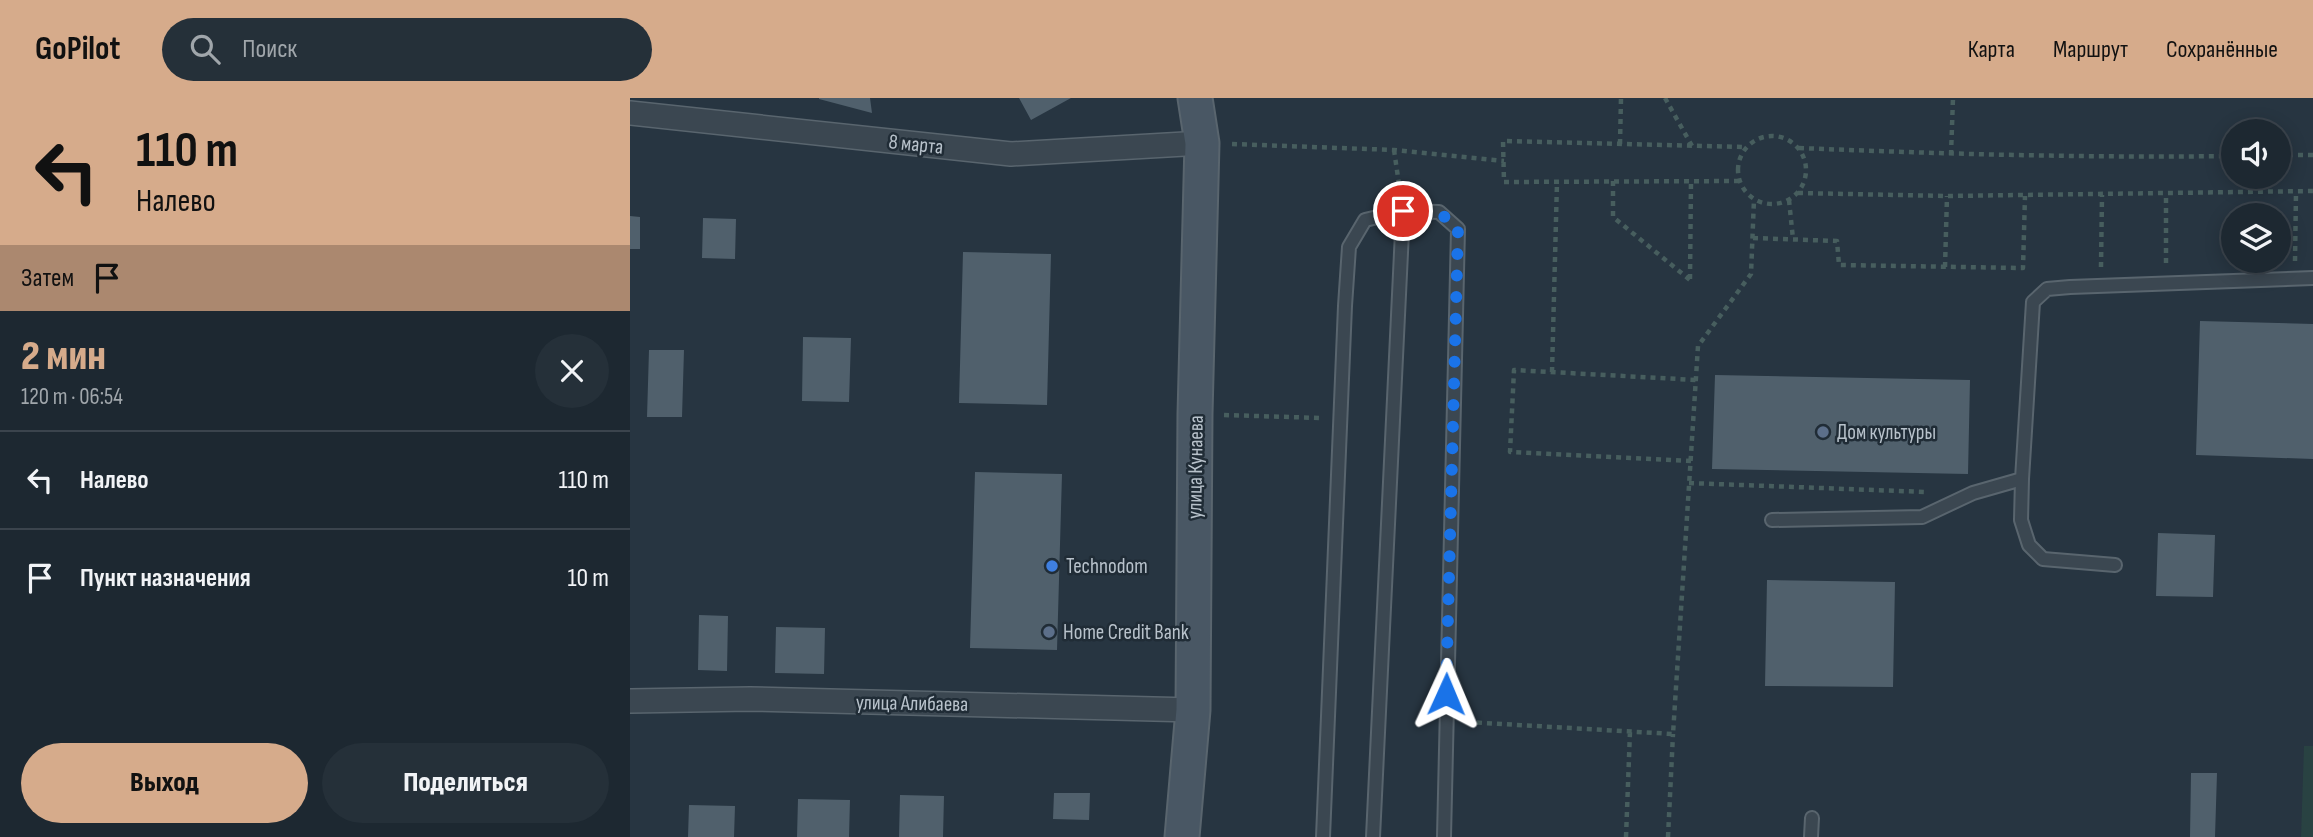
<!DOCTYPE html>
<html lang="ru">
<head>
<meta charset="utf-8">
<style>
  body { margin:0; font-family:"Sofia Sans Condensed",sans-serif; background:#253039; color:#f1f3f6; height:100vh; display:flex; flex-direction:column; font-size:26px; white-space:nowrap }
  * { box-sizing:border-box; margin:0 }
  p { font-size:23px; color:#a0a6ab }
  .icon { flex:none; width:38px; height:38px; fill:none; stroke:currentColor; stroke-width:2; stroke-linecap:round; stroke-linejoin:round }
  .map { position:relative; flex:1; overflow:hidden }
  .sheet { display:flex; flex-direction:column; background:#1d2831; width:630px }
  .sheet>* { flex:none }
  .guide { background:#d6ab8b; color:#111; overflow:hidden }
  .buttons { position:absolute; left:1591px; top:21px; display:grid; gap:14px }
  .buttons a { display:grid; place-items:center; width:70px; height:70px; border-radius:50%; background:#1d2831; box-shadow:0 4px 18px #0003,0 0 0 2px #3b444d; font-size:35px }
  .pin { position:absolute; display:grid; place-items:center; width:60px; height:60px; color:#fff; margin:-30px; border:4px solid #fff; border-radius:50%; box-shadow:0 2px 7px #0007 }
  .me { position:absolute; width:77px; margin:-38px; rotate:1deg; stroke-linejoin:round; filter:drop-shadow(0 0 5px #0008) }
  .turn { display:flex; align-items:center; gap:24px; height:147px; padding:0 21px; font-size:32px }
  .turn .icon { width:91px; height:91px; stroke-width:2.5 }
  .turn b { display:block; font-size:49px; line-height:60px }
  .then { display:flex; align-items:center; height:66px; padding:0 21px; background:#0003; gap:14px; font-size:26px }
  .round { display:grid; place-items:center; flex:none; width:74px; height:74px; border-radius:37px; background:#253039 }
  .headline { display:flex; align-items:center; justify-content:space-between; height:119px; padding:0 21px }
  h1 { font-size:42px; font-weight:800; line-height:52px; color:#d6ab8b }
  .action { display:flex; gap:14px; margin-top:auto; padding:14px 21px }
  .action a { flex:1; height:80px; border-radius:42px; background:#d6ab8b; color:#111; font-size:28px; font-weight:800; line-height:80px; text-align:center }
  .action a+a { background:#253039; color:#f1f3f6 }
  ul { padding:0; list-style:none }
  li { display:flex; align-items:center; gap:21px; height:98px; padding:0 21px; border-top:2px solid #3b444d }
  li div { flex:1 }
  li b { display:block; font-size:26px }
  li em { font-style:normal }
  header { display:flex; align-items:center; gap:42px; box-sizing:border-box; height:98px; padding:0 35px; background:#d6ab8b; color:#111 }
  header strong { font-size:33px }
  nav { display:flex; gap:38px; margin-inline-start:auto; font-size:24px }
  .search { width:490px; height:63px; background:#253039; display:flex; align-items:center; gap:18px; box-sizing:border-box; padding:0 24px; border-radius:38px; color:#a0a6ab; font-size:26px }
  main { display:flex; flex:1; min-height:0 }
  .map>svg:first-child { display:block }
</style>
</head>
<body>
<header>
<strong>GoPilot</strong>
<div class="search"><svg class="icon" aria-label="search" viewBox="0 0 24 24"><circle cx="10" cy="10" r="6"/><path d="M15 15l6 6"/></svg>Поиск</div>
<nav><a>Карта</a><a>Маршрут</a><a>Сохранённые</a></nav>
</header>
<main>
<section class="sheet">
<div class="guide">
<div class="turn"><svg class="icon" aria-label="left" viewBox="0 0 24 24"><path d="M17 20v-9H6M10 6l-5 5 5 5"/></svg><div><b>110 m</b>Налево</div></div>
<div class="then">Затем<svg class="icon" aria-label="arrive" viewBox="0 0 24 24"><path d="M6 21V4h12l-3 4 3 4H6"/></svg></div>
</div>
<div class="headline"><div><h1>2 мин</h1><p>120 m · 06:54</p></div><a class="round"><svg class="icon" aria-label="close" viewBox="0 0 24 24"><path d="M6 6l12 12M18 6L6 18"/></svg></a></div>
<ul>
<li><svg class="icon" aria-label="left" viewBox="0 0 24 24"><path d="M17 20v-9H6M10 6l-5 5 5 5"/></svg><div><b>Налево</b></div><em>110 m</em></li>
<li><svg class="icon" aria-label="arrive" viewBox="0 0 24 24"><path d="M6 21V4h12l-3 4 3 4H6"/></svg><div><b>Пункт назначения</b></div><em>10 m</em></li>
</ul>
<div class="action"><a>Выход</a><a>Поделиться</a></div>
</section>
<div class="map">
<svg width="1683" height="739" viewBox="0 0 1683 739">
  <rect width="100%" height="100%" fill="#273541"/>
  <path fill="#294242" d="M1674,648H1683V739H1671Z"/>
  <path fill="#50606c" d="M189,0H240L242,15L189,1Z
    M389,0H441L401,22Z
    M0,118L10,119V151H0Z
    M73,120L106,121L105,161L72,160Z
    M333,154L421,156L417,307L329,305Z
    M1570,223L1683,226V361L1566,357Z
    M173,239L221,240L219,304L172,303Z
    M19,252H54L52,319H17Z
    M1085,277L1340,282L1338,376L1082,371Z
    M345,374L432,376L427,552L340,550Z
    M1528,435L1585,437L1583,499L1526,498Z
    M1137,482L1265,484L1263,589L1135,588Z
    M69,517L98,518L97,573L68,572Z
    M146,529L195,530L194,576L145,575Z
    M1561,675H1587L1585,739H1560Z
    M424,695H460L459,722L423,721Z
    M270,697L314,698L313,739H269Z
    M168,701L220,702L219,739H167Z
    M59,707L105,708L104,739H58Z"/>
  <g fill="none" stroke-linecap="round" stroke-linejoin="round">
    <defs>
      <path id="lane" d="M1142,422L1292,419L1343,395L1392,381
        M1485,467L1413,461L1399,447L1391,422L1392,381L1403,204L1417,191L1440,189L1683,180
        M693,739L715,208L719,149L735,122L773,113L809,114L828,131L814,739
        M743,739L773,113
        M1181,739L1182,720"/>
      <path id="street" d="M0,15L381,56L572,45
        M0,603L120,601L563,612"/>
      <path id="secondary" d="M552,739L563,612L565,316L572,45L565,0"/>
    </defs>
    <use href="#lane" stroke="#59656e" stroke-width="16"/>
    <use href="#street" stroke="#59656e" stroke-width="26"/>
    <use href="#secondary" stroke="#59656e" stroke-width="37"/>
    <path stroke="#475e5e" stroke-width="4.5" stroke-dasharray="5 5" stroke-linecap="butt" d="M1035,0L1062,48
      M1108 72a34 34 0 1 1 68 0a34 34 0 1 1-68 0Z
      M602,46L764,52L874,63
      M990,46L991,0
      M1169,50C1314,56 1458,60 1603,58
      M764,52L770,93
      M1321,57L1323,0
      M1648,57H1683
      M983,83V119L1060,182
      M1109,83L874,84L873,43L1116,49
      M1168,95L1317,98L1683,93
      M1159,102L1163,141
      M1123,140L1207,143L1209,167L1393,170L1395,98
      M1665,163L1666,94
      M1536,165V96
      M1315,169L1317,98
      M1471,169L1472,97
      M1060,181L1061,83
      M922,274L927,84
      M594,317L691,320
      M1061,363L880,354L884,272L1066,282
      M1059,385L1296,394
      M837,624L1043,636L1068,248L1121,176L1124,101
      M996,739L1000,633
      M1038,739L1043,636"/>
    <use href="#lane" stroke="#3b4751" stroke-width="12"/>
    <use href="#street" stroke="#3b4751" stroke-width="23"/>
    <use href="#secondary" stroke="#495764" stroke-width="33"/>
  </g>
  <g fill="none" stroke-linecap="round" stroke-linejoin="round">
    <path stroke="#1a73e8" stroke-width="12" stroke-dasharray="0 21.6" d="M773,113L809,114L828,131L816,596"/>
  </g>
  <g fill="#5c6f8a" stroke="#202c36" stroke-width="2.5">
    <circle cx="1193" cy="334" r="7"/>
    <circle cx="419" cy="534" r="7"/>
  </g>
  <circle fill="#3f7fe0" stroke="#202c36" stroke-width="2.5" cx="422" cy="468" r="7"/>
  <g text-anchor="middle" stroke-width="5" stroke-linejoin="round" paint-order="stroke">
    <g font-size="21" fill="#b8c2cb" stroke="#202c36">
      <text transform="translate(286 46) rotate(6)" y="7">8 марта</text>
      <text transform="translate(565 369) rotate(-89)" y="7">улица Кунаева</text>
      <text transform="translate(282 605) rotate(1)" y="7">улица Алибаева</text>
    </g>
    <g font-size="21" fill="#b8c2cb" stroke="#202c36" text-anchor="start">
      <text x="1207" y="341">Дом культуры</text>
      <text x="436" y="475">Technodom</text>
      <text x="433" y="541">Home Credit Bank</text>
    </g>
  </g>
</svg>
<div class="buttons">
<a><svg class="icon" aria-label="sound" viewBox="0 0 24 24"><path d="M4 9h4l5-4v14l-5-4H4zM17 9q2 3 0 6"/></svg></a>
<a><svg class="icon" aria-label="layers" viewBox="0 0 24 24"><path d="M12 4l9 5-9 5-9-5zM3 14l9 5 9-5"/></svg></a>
</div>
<div class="pin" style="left:773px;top:113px;background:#d93025"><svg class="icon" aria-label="arrive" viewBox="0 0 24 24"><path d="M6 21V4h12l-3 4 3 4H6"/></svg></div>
<svg class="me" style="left:816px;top:596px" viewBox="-20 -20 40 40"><path d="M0-17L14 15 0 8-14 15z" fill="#1a73e8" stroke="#fff" stroke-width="4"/></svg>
</div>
</main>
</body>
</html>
